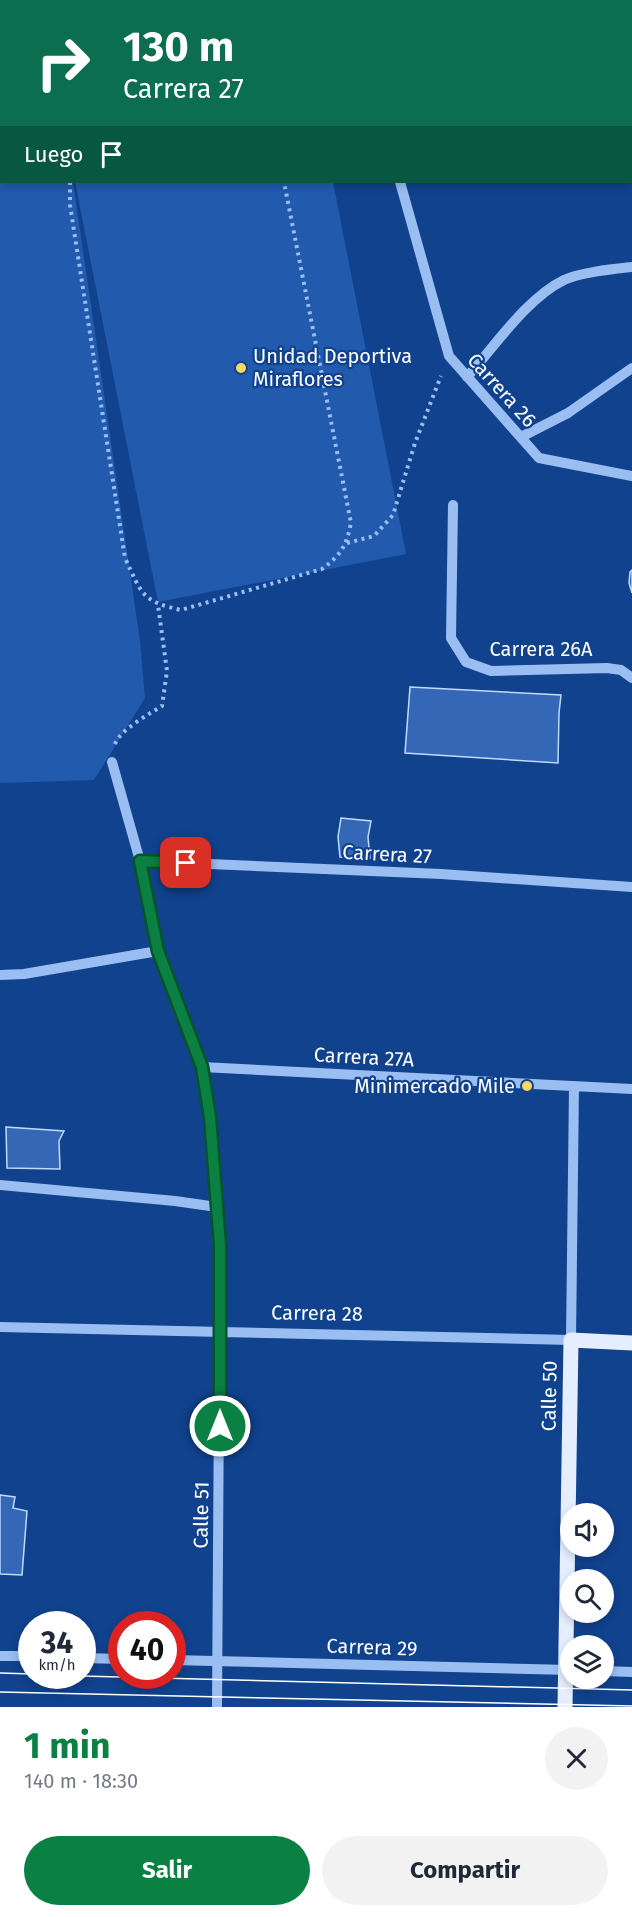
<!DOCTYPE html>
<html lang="es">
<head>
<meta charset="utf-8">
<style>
  body { margin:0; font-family:"Fira Sans",sans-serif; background:#f2f2f3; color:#1f2937; height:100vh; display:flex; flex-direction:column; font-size:22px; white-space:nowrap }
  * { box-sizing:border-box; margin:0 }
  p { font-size:20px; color:#747a83 }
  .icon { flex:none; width:33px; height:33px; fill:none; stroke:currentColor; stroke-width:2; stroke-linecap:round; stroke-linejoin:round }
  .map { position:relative; height:1707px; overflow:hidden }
  .side { display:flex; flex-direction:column; background:#fff; flex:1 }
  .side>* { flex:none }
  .hud { position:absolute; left:0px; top:0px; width:633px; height:183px; box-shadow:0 3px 9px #0003; background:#0b6e4f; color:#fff; overflow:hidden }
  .controls { position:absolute; left:560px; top:1503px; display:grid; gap:12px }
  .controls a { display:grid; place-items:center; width:54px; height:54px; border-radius:50%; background:#fff; box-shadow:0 3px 9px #0003; font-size:30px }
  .speed { position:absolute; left:18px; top:1611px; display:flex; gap:12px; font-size:30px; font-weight:700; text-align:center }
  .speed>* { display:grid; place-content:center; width:78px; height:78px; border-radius:50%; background:#fff; box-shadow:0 3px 9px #0003; line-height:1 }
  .speed small { font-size:15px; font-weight:400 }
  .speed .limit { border:9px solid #d22; background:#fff; color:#111 }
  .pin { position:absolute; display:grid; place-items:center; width:51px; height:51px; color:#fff; margin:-26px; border-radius:12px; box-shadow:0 3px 9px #0006 }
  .me { position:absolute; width:66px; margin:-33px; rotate:0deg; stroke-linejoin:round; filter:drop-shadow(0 0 4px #0008) }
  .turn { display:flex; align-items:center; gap:21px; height:126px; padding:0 24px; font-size:27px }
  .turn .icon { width:78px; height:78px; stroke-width:2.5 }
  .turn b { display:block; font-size:42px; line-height:51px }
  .then { display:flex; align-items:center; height:57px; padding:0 24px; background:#0003; gap:12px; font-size:22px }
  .round { display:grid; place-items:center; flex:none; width:63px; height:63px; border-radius:32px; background:#f2f2f3 }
  .head { display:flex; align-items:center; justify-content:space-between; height:102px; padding:0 24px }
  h1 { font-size:36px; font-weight:700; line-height:45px; color:#0b8043 }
  .primary-button { display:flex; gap:12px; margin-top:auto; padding:12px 24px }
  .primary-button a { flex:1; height:69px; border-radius:36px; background:#0b8043; color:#fff; font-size:24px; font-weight:700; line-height:69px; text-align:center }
  .primary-button a+a { background:#f2f2f3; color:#1f2937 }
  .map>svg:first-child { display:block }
</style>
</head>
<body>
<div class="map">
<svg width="632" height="1707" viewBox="0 0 632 1707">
  <rect width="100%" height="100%" fill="#11428e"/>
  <path fill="#225aae" d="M0,0H131L2,2V182H73L140,641L145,698L94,780L0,783Z
    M75,182H333L406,554L158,602Z"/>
  <path fill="#3468b6" stroke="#c1d9fd" stroke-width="1.5" d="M632,570V593L629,583L630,572Z
    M410,687L561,695L559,713L558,763L405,753Z
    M341,818L371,821L368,837L370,858L340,857L338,837Z
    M6,1127L64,1131L59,1141L60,1169L7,1168Z
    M0,1495L15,1497L13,1508L27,1511L22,1575L0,1574Z"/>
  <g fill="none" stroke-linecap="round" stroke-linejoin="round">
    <path stroke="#9abef2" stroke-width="4" stroke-dasharray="3 4.5" stroke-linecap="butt" d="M118,0V2
      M231,0V2
      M70,182V205L125,558C142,594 141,601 181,610L322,569C342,554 346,546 351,523L284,182
      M347,543L374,536L393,515L415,443L441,376
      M115,744C120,730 149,714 162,706L167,671L158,605"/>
    <path stroke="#9abef2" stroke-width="10" d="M353,0V2
      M400,182L449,356L539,458L632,476
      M467,377C495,346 527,298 564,280C581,272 613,269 632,267
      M521,437L568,413L632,368
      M453,505L451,638L466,662L491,671L607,668L621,670L632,678
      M112,762L140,861L158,951L202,1067L210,1117L220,1245L217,1707
      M140,861L441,874L632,887
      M0,975L24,974L158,951
      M202,1067L632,1089
      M0,1185L175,1201L217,1207
      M0,1327L571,1340L574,1086
      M0,1656H32
      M82,1658L122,1659
      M172,1660L570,1670
      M603,1671L632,1672"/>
    <path stroke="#e5eeff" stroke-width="15" d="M565,1707L571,1340L632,1343"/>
    <path stroke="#fff" stroke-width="1.5" d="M0,1673L32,1674
      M81,1676L632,1690
      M0,1692L632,1706"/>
  </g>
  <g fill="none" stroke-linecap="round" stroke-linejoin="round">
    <defs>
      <path id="route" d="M186,863L140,861L158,951L202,1067L210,1117L220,1245V1426"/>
    </defs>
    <use href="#route" stroke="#07532c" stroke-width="15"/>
    <use href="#route" stroke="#0b8043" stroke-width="10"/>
  </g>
  <g fill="#ffd85b" stroke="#11428e" stroke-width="2">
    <circle cx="241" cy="368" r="6"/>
    <circle cx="527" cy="1086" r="6"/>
  </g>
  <g text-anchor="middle" stroke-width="4.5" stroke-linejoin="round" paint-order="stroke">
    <g font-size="20" fill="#fff" stroke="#11428e" text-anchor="start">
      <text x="253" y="363">Unidad Deportiva<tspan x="253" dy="23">Miraflores</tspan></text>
      <text x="515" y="1093" text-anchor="end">Minimercado Mile</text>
    </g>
    <g font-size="20" fill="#fff" stroke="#11428e">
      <text transform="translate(502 390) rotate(48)" y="7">Carrera 26</text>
      <text x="541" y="656">Carrera 26A</text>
      <text transform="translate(387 854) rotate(3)" y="7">Carrera 27</text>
      <text transform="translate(364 1057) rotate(3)" y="7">Carrera 27A</text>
      <text transform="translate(317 1313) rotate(1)" y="7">Carrera 28</text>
      <text transform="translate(549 1396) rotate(-89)" y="7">Calle 50</text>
      <text transform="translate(201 1515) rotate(-89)" y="7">Calle 51</text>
      <text transform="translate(372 1647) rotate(2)" y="7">Carrera 29</text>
    </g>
  </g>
</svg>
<div class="controls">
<a><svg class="icon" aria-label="sound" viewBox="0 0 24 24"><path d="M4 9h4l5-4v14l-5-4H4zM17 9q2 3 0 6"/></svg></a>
<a><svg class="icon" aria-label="search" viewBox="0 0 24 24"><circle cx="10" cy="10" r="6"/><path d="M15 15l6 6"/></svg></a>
<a><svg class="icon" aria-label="layers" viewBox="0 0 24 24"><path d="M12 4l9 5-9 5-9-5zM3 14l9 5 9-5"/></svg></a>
</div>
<div class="speed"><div>34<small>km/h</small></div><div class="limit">40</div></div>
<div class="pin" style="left:186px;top:863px;background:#d93025"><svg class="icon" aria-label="arrive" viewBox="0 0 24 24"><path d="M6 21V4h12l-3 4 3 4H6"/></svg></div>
<svg class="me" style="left:220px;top:1426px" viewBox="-20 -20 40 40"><circle r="17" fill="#0b8043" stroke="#fff" stroke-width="3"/><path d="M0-11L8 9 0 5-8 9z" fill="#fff"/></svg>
<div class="hud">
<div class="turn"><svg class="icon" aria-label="right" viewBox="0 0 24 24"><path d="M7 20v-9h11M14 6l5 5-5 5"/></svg><div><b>130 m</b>Carrera 27</div></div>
<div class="then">Luego<svg class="icon" aria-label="arrive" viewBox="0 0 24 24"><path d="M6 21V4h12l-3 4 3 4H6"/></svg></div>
</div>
</div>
<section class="side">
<div class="head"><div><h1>1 min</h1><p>140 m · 18:30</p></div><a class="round"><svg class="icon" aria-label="close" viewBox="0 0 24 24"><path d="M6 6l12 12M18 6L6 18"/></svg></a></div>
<div class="primary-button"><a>Salir</a><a>Compartir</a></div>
</section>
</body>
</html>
